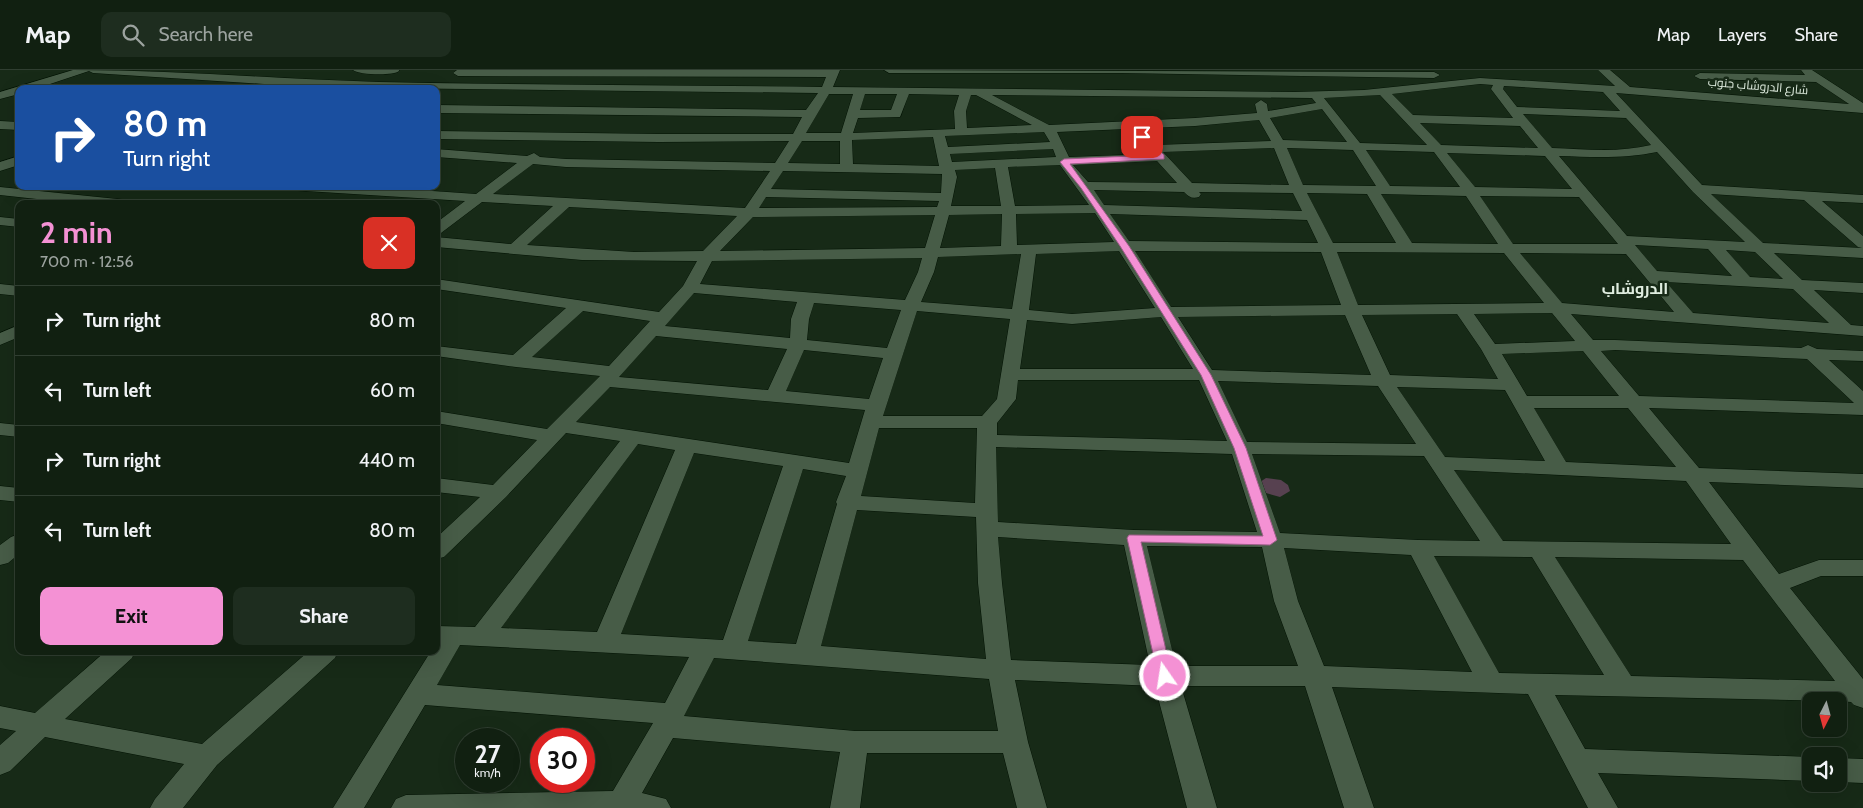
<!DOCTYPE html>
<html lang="en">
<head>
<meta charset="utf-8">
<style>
  body { margin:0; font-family:Cabin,Cairo,sans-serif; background:#1e2d1f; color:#f1f3f6; height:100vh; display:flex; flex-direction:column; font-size:19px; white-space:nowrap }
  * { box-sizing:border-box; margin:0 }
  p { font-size:16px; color:#9ca39f }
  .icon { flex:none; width:28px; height:28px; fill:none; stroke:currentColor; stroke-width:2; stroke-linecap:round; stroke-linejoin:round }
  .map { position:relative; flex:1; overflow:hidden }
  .details { position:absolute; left:15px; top:130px; width:425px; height:455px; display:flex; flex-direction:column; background:#112011; border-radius:10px; box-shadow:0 5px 20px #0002,0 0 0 1px #303e31 }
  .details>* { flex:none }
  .guide { position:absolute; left:15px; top:15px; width:425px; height:105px; border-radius:10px; box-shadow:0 5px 20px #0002,0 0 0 1px #303e31; background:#1a4fa0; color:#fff; overflow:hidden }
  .needle { width:32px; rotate:186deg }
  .tools { position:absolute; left:1802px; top:622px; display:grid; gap:10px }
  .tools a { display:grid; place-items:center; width:45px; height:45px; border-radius:10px; background:#112011; box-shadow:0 5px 20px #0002,0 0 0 1px #303e31; font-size:25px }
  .speed { position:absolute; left:455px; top:658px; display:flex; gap:10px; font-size:25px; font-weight:700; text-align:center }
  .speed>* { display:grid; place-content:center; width:65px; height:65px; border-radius:50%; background:#112011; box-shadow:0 5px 20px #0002,0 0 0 1px #303e31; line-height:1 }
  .speed small { font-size:12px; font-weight:400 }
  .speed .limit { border:8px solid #d22; background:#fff; color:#111 }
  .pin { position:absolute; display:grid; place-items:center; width:42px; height:42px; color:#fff; margin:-21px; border-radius:10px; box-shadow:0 2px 8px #0006 }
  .me { position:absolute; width:55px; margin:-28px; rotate:347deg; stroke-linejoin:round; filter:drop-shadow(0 0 4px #0008) }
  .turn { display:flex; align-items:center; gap:18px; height:105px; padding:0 25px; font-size:22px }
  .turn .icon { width:65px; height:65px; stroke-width:2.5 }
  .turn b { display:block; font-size:35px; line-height:42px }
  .round { display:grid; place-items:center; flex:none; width:52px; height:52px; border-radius:10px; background:#1e2d1f }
  .head { display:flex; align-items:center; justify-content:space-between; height:85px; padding:0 25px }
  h1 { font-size:30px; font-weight:700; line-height:38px; color:#f491d4 }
  .button { display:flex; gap:10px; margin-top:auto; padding:10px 25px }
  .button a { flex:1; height:58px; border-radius:10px; background:#f491d4; color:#111; font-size:20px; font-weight:700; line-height:58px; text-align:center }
  .button a+a { background:#1e2d1f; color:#f1f3f6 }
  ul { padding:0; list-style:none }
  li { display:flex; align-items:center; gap:15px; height:70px; padding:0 25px; border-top:1px solid #303e31 }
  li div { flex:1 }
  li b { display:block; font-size:19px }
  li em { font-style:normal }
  header { display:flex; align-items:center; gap:30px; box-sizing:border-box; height:70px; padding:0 25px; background:#112011; border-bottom:1px solid #303e31 }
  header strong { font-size:24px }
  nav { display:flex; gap:28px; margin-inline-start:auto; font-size:18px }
  .search { width:350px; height:45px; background:#1e2d1f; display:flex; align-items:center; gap:12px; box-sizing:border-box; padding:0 18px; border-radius:10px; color:#9ca39f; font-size:19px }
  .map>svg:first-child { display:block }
</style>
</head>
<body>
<header>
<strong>Map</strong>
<div class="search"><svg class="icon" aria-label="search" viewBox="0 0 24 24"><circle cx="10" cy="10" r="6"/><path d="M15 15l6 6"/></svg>Search here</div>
<nav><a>Map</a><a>Layers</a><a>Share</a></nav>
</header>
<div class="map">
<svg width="1863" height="738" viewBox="0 0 1863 738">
  <rect width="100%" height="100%" fill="#172a17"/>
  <path fill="#574150" d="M1266,408L1281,410L1288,415L1290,421L1280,427L1266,423L1260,412Z"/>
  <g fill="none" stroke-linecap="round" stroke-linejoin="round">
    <defs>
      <path id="minor" d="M73,0C175,0 277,9 379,12C526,15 674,15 822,17L826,7L458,6L453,3L457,0H840L833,17L1295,22L1364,20L1480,8L1615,16L1598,0H1610L1630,17L1849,34L1816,12L1700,9L1694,6L1700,3L1805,5L1801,0H1812L1863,33V43L1616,23L1702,115L1863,125V133L1822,131L1863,166V188L1774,183L1802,210L1863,213V223L1814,220L1851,255L1863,256V266L1571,244L1593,270H1615L1801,278L1808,275L1817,279L1863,281V291L1829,290L1863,321V345L1649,338L1699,398L1863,404V418L1709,412L1779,504L1819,490H1863V506H1821L1790,518L1863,609V638L1854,635L1851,632L1839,631L1555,625L1585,679L1811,687V711L1598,703L1618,738H1588L1528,624L1332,617L1374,738H1344L1305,616H1181L1217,738H1187L1155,616L1015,610L1028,672L1047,738H1017L1003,683H867L860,738H830L840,682L673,668L642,723L666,729L671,738H391L396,729L406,725L613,721L653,653L425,635L364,738H333L431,581H436V556L475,557L620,371L566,363L506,427L444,487L436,489V468L480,427L436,422V408L493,415L537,370L436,353V341L547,359L600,306L516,297L436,286V276L513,285L566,238L436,219V209L659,242L683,216L697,191L582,190L436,177V167L511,174L553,136L482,132L441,163L436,164V153L465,131L290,120L283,116H360L476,124L517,93L436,87V79L527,86L534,83L540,87L566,89L775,93L789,71L659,72L436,69V61L659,64H793L802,47L436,43V35L806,40L818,23L380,18L264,14L93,3L89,1L35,19H19V24L0,29V22ZM1480,14L1493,15L1491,19L1513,48L1413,45L1392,24ZM1504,16L1603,22L1620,41L1517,37L1503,19ZM829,24H853L841,63H806ZM865,24H897L891,40H860ZM909,24L959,25L954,41L955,59L853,63L858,48L900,47ZM971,25H976L1032,55L967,58L966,41ZM992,25L1312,28L1316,33L1268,41L1267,34L1261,30L1255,34L1257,43L1195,48L1049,55ZM1380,25L1427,75L1360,73L1324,28ZM1322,39L1347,72L1283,70L1270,48ZM1523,44L1626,48L1651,75C1618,83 1585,79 1552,78ZM1259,50L1271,71L1156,75L1151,73L1145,77L1150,84L1069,87L1057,62L1195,56ZM1420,53L1520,56L1538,78L1441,75ZM1044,62L1050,72L948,77L945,66ZM933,67L939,96L853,94L852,70ZM802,71H840V94L788,93ZM1274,78L1289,115L1192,113L1163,82ZM1287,78L1353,80L1376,116L1303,115ZM1053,79L1056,87L952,92L950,84ZM1366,80L1434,82L1460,117L1390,116ZM1657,82L1693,122L1745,172L1627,166L1559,86C1592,87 1624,89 1657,82ZM1447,83L1545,86L1572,119L1475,117ZM1157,91L1177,113L1088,112L1073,95ZM533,94L566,97L770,101L745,138L493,124ZM1060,95L1089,135L1015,136L1008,97ZM995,98L1001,136H951L957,107L955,100ZM783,101L942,104L941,123L771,119ZM1094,120L1184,122C1189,127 1192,129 1199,127L1201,124L1199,122L1293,123L1302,141L1104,135ZM1307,123L1367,124L1396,173H1333ZM1381,124L1466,126L1498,174L1412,173ZM1711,124L1804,130L1858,177L1862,178L1763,173ZM1480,126L1579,127L1618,174H1513ZM766,127L939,131L937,137L759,138ZM569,137L737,146L703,181L634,182L527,175ZM1095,143L1114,172L1017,175L1016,144ZM1002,144L1001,176L940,178L949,145ZM1110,144L1307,150L1318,173L1129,171ZM935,145L925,178L720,181L753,147ZM1635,175L1708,179L1732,206L1657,201ZM1726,180L1755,182L1783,209L1750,207ZM1119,181L1155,238L1072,244L1029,240L1036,184ZM1135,181L1321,182L1341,235L1171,237ZM1337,182L1504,183L1544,233L1358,235ZM1520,183L1626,184L1674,242L1562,233ZM1021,184L1012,239L921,232L934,202L938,187ZM922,188L918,202L905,230L700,214L712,191ZM1666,212L1793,219L1829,253L1693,243ZM694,223L797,232L791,249L790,268L665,256ZM814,233L901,240L887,278L807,270L809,249ZM583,241L650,251L609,296L532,287ZM917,241L1010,249L997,329L982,346H883ZM1552,243L1575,271L1495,274L1474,244ZM1457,244L1481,279L1498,309L1390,305L1362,245ZM1345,245L1371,305L1212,300L1178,247ZM1161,247L1193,299H1020L1027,250L1072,254ZM656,266L787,279L768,320L619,307ZM804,280L883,288L869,329L786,321ZM1615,280L1807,289L1854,333L1639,326L1601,281ZM1583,281L1619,326H1527L1502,284ZM1018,310H1199L1227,371L997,365V353L1016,329ZM1218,311L1378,316L1416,374L1247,372ZM610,317L865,340L849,393L576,352ZM1397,317L1505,320L1545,391L1445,387ZM1534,338H1628L1676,397L1566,392ZM879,358H977L975,433L861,426ZM638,374L675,380L597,562L501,558ZM996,377L1232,384L1257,462L1134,460L998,452ZM694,383L783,396L723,570L621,564ZM1252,384L1424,386L1480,471L1418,470L1280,463ZM803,399L846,406L836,432L837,434L796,574L748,571ZM1454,400L1686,411L1731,474L1503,471ZM857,440L976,447L978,513L986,589L821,576ZM998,467L1124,475L1150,595L1011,590L1002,513ZM1147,476L1262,477L1274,531L1298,596H1176ZM1284,478L1411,485L1472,602L1324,596L1298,531ZM1434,486L1532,487L1604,605L1499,603ZM1555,487L1743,490L1835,611L1631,606ZM460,575L689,587L665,633L437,615ZM714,588L989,609L998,661H855L684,646Z
        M353,0H399V1C394,6 358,5 353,0Z
        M884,0L1434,2L1440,5L1434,8L1121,3H889Z
        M0,51L19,52V60L0,59Z
        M19,86V95L0,101V92Z
        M0,117L127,130L134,134H83L0,125Z
        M0,147L19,149V157L0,155Z
        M0,214L19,216V226L0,224Z
        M19,255V267L0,275V263Z
        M0,353L19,355V367L0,365Z
        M0,416L19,418V432L0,430Z
        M19,464V484L8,493L0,495V475L11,467Z
        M106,581H135L132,588L65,649L202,674L309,581H338L335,588L217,695L183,738H150L155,729L184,694L45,667L10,701L0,705V675L16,661L0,658V636L35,643Z
        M1839,688L1863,689V713L1839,712Z"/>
    </defs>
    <use href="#minor" stroke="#021203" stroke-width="1"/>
    <use href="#minor" fill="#475c47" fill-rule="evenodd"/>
  </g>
  <path fill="#f491d4" stroke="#9f5e8a" d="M1139,66H1145L1164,85V89L1070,94L1129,176L1211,305L1246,378L1277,470L1270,475L1141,472L1172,606L1170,610L1165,612L1160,610L1158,606L1127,468L1129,465L1263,466L1234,378L1201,305L1120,176L1081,118L1060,92L1064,89L1155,85L1139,69Z"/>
  <g text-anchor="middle" stroke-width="5" stroke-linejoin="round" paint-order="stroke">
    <g font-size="12" fill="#dfecdf" stroke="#172a17">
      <text transform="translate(1758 16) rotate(5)" y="4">شارع الدروشاب جنوب</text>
    </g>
    <g font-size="16" font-weight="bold" fill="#dfecdf" stroke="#172a17">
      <text x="1635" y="224">الدروشاب</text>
    </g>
  </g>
</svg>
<div class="tools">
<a><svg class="needle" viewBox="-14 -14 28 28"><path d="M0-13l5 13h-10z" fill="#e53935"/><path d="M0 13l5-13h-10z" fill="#9ca39f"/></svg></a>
<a><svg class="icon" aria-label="sound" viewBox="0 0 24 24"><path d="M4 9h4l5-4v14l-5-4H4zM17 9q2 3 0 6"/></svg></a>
</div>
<div class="speed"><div>27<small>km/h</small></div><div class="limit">30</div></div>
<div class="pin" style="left:1142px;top:67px;background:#d93025"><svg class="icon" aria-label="arrive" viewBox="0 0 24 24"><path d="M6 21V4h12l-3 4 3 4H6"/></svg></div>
<svg class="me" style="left:1165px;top:606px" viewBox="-20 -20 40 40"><circle r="17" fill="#f491d4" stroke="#fff" stroke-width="3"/><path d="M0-11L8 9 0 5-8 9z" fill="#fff"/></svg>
<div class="guide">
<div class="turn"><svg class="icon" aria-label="right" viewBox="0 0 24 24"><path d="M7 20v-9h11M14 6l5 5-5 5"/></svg><div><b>80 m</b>Turn right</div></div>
</div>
<section class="details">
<div class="head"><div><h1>2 min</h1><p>700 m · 12:56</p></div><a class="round" style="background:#d93025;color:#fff"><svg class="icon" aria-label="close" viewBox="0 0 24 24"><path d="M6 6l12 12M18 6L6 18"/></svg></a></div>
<ul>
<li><svg class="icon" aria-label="right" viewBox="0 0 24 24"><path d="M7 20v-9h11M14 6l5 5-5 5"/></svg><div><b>Turn right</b></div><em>80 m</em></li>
<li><svg class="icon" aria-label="left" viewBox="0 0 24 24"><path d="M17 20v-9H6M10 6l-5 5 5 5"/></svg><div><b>Turn left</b></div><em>60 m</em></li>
<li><svg class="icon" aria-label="right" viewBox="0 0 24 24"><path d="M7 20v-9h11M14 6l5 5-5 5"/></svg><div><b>Turn right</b></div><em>440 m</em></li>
<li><svg class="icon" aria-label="left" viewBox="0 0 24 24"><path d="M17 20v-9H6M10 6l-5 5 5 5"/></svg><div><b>Turn left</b></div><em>80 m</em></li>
</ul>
<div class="button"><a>Exit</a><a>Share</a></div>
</section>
</div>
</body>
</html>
